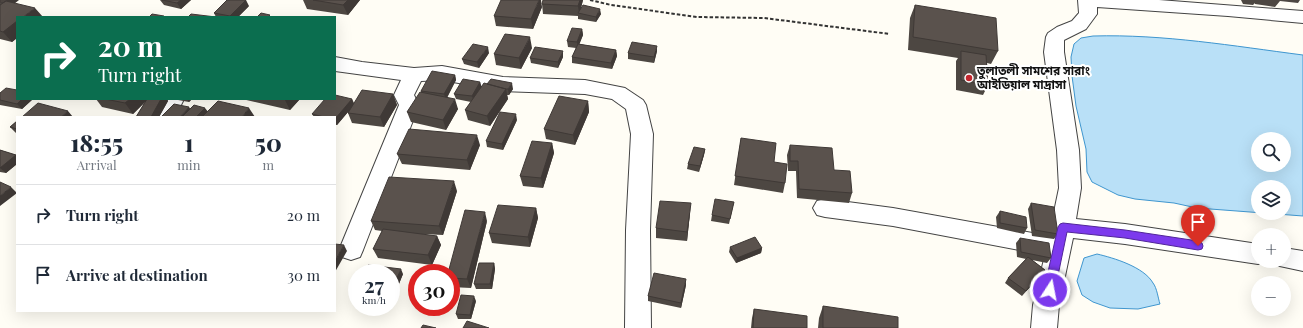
<!DOCTYPE html>
<html lang="en">
<head>
<meta charset="utf-8">
<style>
  body { margin:0; font-family:"Playfair Display","Noto Sans Bengali",serif; background:#f6f6f7; color:#1f2937; height:100vh; display:flex; flex-direction:column; font-size:15px; white-space:nowrap }
  * { box-sizing:border-box; margin:0 }
  p { font-size:13px; color:#747a83 }
  .icon { flex:none; width:22px; height:22px; fill:none; stroke:currentColor; stroke-width:2; stroke-linecap:round; stroke-linejoin:round }
  .map { position:relative; flex:1; overflow:hidden }
  .details { position:absolute; left:16px; top:116px; width:320px; height:196px; display:flex; flex-direction:column; background:#fff; border-radius:0px; box-shadow:0 4px 16px #0002 }
  .details>* { flex:none }
  .banner { position:absolute; left:16px; top:16px; width:320px; height:84px; border-radius:0px; box-shadow:0 4px 16px #0002; background:#0b6e4f; color:#fff; overflow:hidden }
  .fabs { position:absolute; left:1251px; top:132px; display:grid; gap:8px }
  .fabs a { display:grid; place-items:center; width:40px; height:40px; border-radius:50%; background:#fff; box-shadow:0 4px 16px #0002; font-size:20px }
  .speed { position:absolute; left:348px; top:264px; display:flex; gap:8px; font-size:20px; font-weight:700; text-align:center }
  .speed>* { display:grid; place-content:center; width:52px; height:52px; border-radius:50%; background:#fff; box-shadow:0 4px 16px #0002; line-height:1 }
  .speed small { font-size:10px; font-weight:400 }
  .speed .limit { border:6px solid #d22; background:#fff; color:#111 }
  .pin { position:absolute; display:grid; place-items:center; width:34px; height:34px; color:#fff; margin:-41px -17px; border-radius:50% 50% 50% 0; rotate:-45deg; box-shadow:0 0 4px #0007 }
  .pin .icon { rotate:45deg }
  .me { position:absolute; width:44px; margin:-22px; rotate:11deg; stroke-linejoin:round; filter:drop-shadow(0 0 3px #0008) }
  .turn { display:flex; align-items:center; gap:14px; height:84px; padding:0 16px; font-size:18px }
  .turn .icon { width:52px; height:52px; stroke-width:2.5 }
  .turn b { display:block; font-size:28px; line-height:34px }
  .eta { display:flex; justify-content:space-evenly; align-items:center; height:68px; text-align:center }
  .eta b { font-size:24px; font-weight:800; line-height:28px }
  ul { padding:0; list-style:none }
  li { display:flex; align-items:center; gap:12px; height:60px; padding:0 16px; border-top:1px solid #e0e1e3 }
  li div { flex:1 }
  li b { display:block; font-size:15px }
  li em { font-style:normal }
  .map>svg:first-child { display:block }
</style>
</head>
<body>
<div class="map">
<svg width="1303" height="328" viewBox="0 0 1303 328">
  <rect width="100%" height="100%" fill="#fffdf5"/>
  <path fill="#b9e0f7" stroke="#3f96cf" fill-rule="evenodd" d="M1093,36C1164,34 1233,46 1303,55V216L1197,208L1174,203L1135,199L1118,195L1092,182L1087,172L1086,149L1076,106L1072,76L1071,57L1074,44L1081,38ZM1258,139H1284V165H1258ZM1258,187H1284V213H1258Z
    M1097,254C1114,258 1144,267 1153,283C1157,288 1158,298 1160,304L1138,309L1110,308L1093,302L1082,295L1077,281L1084,258Z"/>
  <g fill="none" stroke-linecap="round" stroke-linejoin="round">
    <defs>
      <path id="street" d="M1078,0H1159L1303,11V23L1228,16L1097,7V14L1086,29L1064,40V52L1079,150L1081,188L1076,219L1125,224L1258,244V261H1267L1258,264L1125,244L1073,238L1059,305L1057,328H1031L1033,305L1045,255L893,226L825,217L817,215L813,208L817,201L825,199L893,208L1049,236L1059,188L1057,150L1044,52L1046,37L1048,33L1057,27L1072,21L1079,13Z
        M335,57L362,62L414,68L442,66L503,77L585,80L625,88L643,100L646,105L653,134L650,230L651,328H625L626,230L631,134L626,109L612,99L585,94L503,91L442,80L421,81L414,95L419,105L363,250L360,257L351,260L342,257L339,250L399,105L394,95L401,80L335,71Z
        M164,99H184L175,117H155Z
        M1284,248L1303,251V271L1275,265L1273,261H1284Z"/>
    </defs>
    <use href="#street" stroke="#444" stroke-width="2"/>
    <path stroke="#333" stroke-width="2" stroke-dasharray="3.5 2" stroke-linecap="butt" d="M590,0L611,5L697,17L764,18L890,34"/>
    <use href="#street" fill="#fff" fill-rule="evenodd"/>
  </g>
  <path fill="#4d4742" d="M0,0L15,3L17,17V38L12,42L0,39Z
    M160,0H191L181,9L164,5Z
    M303,0H360L348,15L307,9Z
    M583,0L581,7L601,14L596,22L578,19V16L543,14L542,4Z
    M1241,0H1300L1298,3L1280,1L1275,7L1255,4V3L1253,5L1243,4Z
    M915,5L998,51L991,64L987,63L988,85L983,95L956,90V61L958,58L908,50L910,18Z
    M249,6L238,17H216L214,13Z
    M542,7L533,29L496,26L494,16Z
    M582,29L583,35L579,44L616,50L617,56L612,69L572,63V57L576,48L568,47L567,41Z
    M532,48L521,69L496,65L494,54Z
    M657,51L654,63L628,59V53Z
    M489,53L479,68L464,64L462,59Z
    M563,57L558,68L531,63L530,58Z
    M455,75L456,80L447,97L458,109L446,130L411,122L407,112L421,93V91Z
    M480,82L481,87L513,89L509,95H507L508,99L490,126L468,120L465,110L471,102L456,99L454,94Z
    M0,93L17,99H33L22,109L0,105Z
    M393,94L397,105L384,127L352,123L348,113V112L337,125H335V117H314L312,114L352,99L354,103Z
    M96,99H167L168,101L159,117H136L146,101L133,114L102,107Z
    M177,99H192L189,102L178,100Z
    M242,99H300L290,110Z
    M588,101L589,112L575,145L546,139L544,129Z
    M517,120L503,150L487,147L486,141Z
    M17,121V134L10,127Z
    M741,138L785,183L783,193L734,185Z
    M552,143L554,153L543,188L523,186L520,176Z
    M480,145L470,170L402,164L397,154Z
    M790,145L852,193L849,203L797,198L796,171H788L787,155Z
    M705,149L704,155L699,172L687,169L688,164Z
    M0,150L16,155L17,156V164L6,173L0,172Z
    M457,191L443,235L421,234L437,236L441,245L432,265L378,258L373,249L382,231L375,230L371,221Z
    M734,202L729,224L711,221L712,215Z
    M1031,203L1058,234L1054,239L1032,236L1028,209Z
    M536,208L538,218L530,247L492,243L489,233Z
    M1000,211L1027,228L1024,234L997,228L996,217Z
    M690,213L687,241L656,238V228Z
    M487,221L471,288L451,287V278Z
    M1020,238L1051,258L1047,263L1032,260L1045,270L1022,296L1005,283L1008,278L1026,259L1017,257L1016,243Z
    M730,247L762,248L761,253L736,263L729,252Z
    M494,263L495,269L492,289H476L474,284Z
    M391,273L403,274L394,296H391Z
    M686,285L681,308L648,301V296Z
    M476,301L471,319H458L456,314Z
    M823,306L898,328H818L819,318Z
    M754,309L807,328H751L752,318Z"/>
  <path fill="#3f3936" d="M7,0H19L9,8L4,2Z
    M181,0H191L181,9L177,3Z
    M246,0L249,6L238,17H231L230,16Z
    M348,0H360L348,15L343,5Z
    M539,0H541L542,7L533,29L531,19Z
    M580,0H583L580,13H579L578,6Z
    M35,8L43,17H23Z
    M600,9L601,14L596,22V17Z
    M17,21V38L12,42L3,32Z
    M582,29L583,35L578,48L577,42Z
    M530,37L532,48L521,69L519,58Z
    M657,46V51L654,63V57Z
    M488,47L489,53L479,68L477,62Z
    M616,50L617,56L612,69L611,63Z
    M563,51V57L558,68V62Z
    M455,75L456,80L446,100L444,94Z
    M480,82L482,88L474,102L472,96Z
    M512,83L513,89L509,95L508,89Z
    M506,89L508,99L490,126L487,116Z
    M393,94L397,105L384,127L380,117Z
    M22,99H33L22,109L17,104Z
    M130,99H148L133,114L125,103Z
    M161,99H167L168,101L159,117H151Z
    M187,99H192L189,102Z
    M285,99H300L290,110L285,100Z
    M352,99L354,105L337,125L335,121V119Z
    M455,99L458,109L446,130L443,120Z
    M588,101L589,112L575,145L573,135Z
    M189,107L193,113L189,117H180Z
    M205,108L209,113L206,117H196Z
    M249,108L255,117H242Z
    M68,111L73,117H61Z
    M516,114L517,120L503,150L502,144Z
    M477,135L480,145L470,170L467,160Z
    M552,143L554,153L543,188L541,178Z
    M705,149L704,155L699,172L700,166Z
    M16,155L17,156V164L6,173L0,168Z
    M454,181L457,191L443,235L439,226Z
    M11,187L17,193L0,206V196Z
    M691,203L690,213L687,241V232Z
    M536,208L538,218L530,247L528,237Z
    M485,212L487,221L471,288L467,279Z
    M437,236L441,245L432,265L428,255Z
    M344,245L347,251L335,272V261Z
    M762,248L761,253L736,263L737,258Z
    M494,263L495,269L492,289L490,284Z
    M401,269L403,274L394,296L391,291Z
    M686,279V285L681,308V303Z
    M474,296L476,301L471,319L470,315Z"/>
  <path fill="#5a524d" stroke="#3f3936" d="M0,0H7L4,2H0Z
    M162,0H181L177,3Z
    M227,0H246L230,16L214,13Z
    M313,0H348L343,5Z
    M501,0H539L531,19L494,16Z
    M543,0H580L578,6L542,4Z
    M6,1L35,8L23,17H17V21L3,32L0,31V5Z
    M583,5L600,9L596,17L578,13Z
    M915,5L996,18L998,51L913,37Z
    M261,13L270,15L268,17H257Z
    M152,14L164,16L163,17H149Z
    M191,14L216,17H188Z
    M572,28L582,29L577,42L567,41Z
    M505,34L530,37L519,58L494,54Z
    M632,42L657,46L654,57L628,53Z
    M473,44L488,47L477,62L462,59Z
    M578,44L616,50L611,63L572,57Z
    M535,47L563,51L558,62L530,58Z
    M961,51L986,55L988,85L961,80Z
    M432,71L455,75L444,94L421,91Z
    M463,79L480,82L472,96L454,94Z
    M491,79L512,83L508,89H506L487,84Z
    M484,83L506,89L487,116L465,110Z
    M6,88L17,90V99H22L17,104L0,100V93Z
    M362,90L393,94L380,117L348,113Z
    M420,92L455,99L443,120L407,112Z
    M335,95L352,99L335,119V117H324L312,114L325,99H335Z
    M559,96L588,101L573,135L544,129Z
    M105,99H130L125,103Z
    M147,99H161L151,117H136Z
    M218,101L249,108L242,117H202Z
    M38,103L68,111L61,117H22Z
    M174,104L189,107L180,117H161Z
    M194,105L205,108L196,117H182Z
    M500,112L516,114L502,144L486,141Z
    M17,121V129L10,127Z
    M409,129L477,135L467,160L397,154Z
    M741,138L776,143L774,162L787,164L785,183L735,176Z
    M532,141L552,143L541,178L520,176Z
    M790,145L832,148L834,170L850,171L852,193L799,189L798,161H790Z
    M694,147L705,149L700,166L688,164Z
    M0,150L16,155L0,168Z
    M389,177L454,181L439,226L371,221Z
    M0,182L11,187L0,196Z
    M715,199L734,202L730,219L712,215Z
    M660,201L691,203L687,232L656,228Z
    M1031,203L1054,207L1058,234L1035,230Z
    M498,205L536,208L528,237L489,233Z
    M465,210L485,212L467,279L451,278V273H448Z
    M1000,211L1026,217L1027,228L1000,223Z
    M383,229L437,236L428,255L373,249Z
    M755,237L762,248L737,258L730,247Z
    M1020,238L1049,243L1051,258L1021,252Z
    M335,244L344,245L335,261Z
    M1028,257L1045,270L1026,291L1008,278Z
    M479,263H494L490,284H474Z
    M368,265L401,269L391,291V273H365Z
    M654,273L686,279L681,303L648,296Z
    M461,295L474,296L470,315L456,314Z
    M823,306L898,317V328H823Z
    M754,309L807,316V328H753Z
    M467,321L489,328H463Z
    M423,325L436,328H421Z"/>
  <path fill="#7c3aed" stroke="#51269a" d="M1063,223L1125,230L1198,241L1202,243L1203,246L1202,249L1198,250L1125,238L1067,232L1055,290L1053,293L1050,294L1046,293L1044,290L1058,227L1060,224Z"/>
  <circle fill="#c4262e" stroke="#fff" stroke-width="1.5" cx="969" cy="78" r="4"/>
  <g text-anchor="middle" stroke-width="4" stroke-linejoin="round" paint-order="stroke">
    <g font-size="12" font-weight="bold" fill="#111" stroke="#fff" text-anchor="start">
      <text x="977" y="75">তুলাতলী সামশের সারাং<tspan x="977" dy="14">আইডিয়াল মাদ্রাসা</tspan></text>
    </g>
  </g>
</svg>
<div class="fabs">
<a><svg class="icon" aria-label="search" viewBox="0 0 24 24"><circle cx="10" cy="10" r="6"/><path d="M15 15l6 6"/></svg></a>
<a><svg class="icon" aria-label="layers" viewBox="0 0 24 24"><path d="M12 4l9 5-9 5-9-5zM3 14l9 5 9-5"/></svg></a>
<a>+</a>
<a>−</a>
</div>
<div class="speed"><div>27<small>km/h</small></div><div class="limit">30</div></div>
<div class="pin" style="left:1198px;top:246px;background:#d93025"><svg class="icon" aria-label="arrive" viewBox="0 0 24 24"><path d="M6 21V4h12l-3 4 3 4H6"/></svg></div>
<svg class="me" style="left:1050px;top:290px" viewBox="-20 -20 40 40"><circle r="17" fill="#7c3aed" stroke="#fff" stroke-width="3"/><path d="M0-11L8 9 0 5-8 9z" fill="#fff"/></svg>
<div class="banner">
<div class="turn"><svg class="icon" aria-label="right" viewBox="0 0 24 24"><path d="M7 20v-9h11M14 6l5 5-5 5"/></svg><div><b>20 m</b>Turn right</div></div>
</div>
<section class="details">
<div class="eta">
<div><b>18:55</b><p>Arrival</p></div>
<div><b>1</b><p>min</p></div>
<div><b>50</b><p>m</p></div>
</div>
<ul>
<li><svg class="icon" aria-label="right" viewBox="0 0 24 24"><path d="M7 20v-9h11M14 6l5 5-5 5"/></svg><div><b>Turn right</b></div><em>20 m</em></li>
<li><svg class="icon" aria-label="arrive" viewBox="0 0 24 24"><path d="M6 21V4h12l-3 4 3 4H6"/></svg><div><b>Arrive at destination</b></div><em>30 m</em></li>
</ul>
</section>
</div>
</body>
</html>
